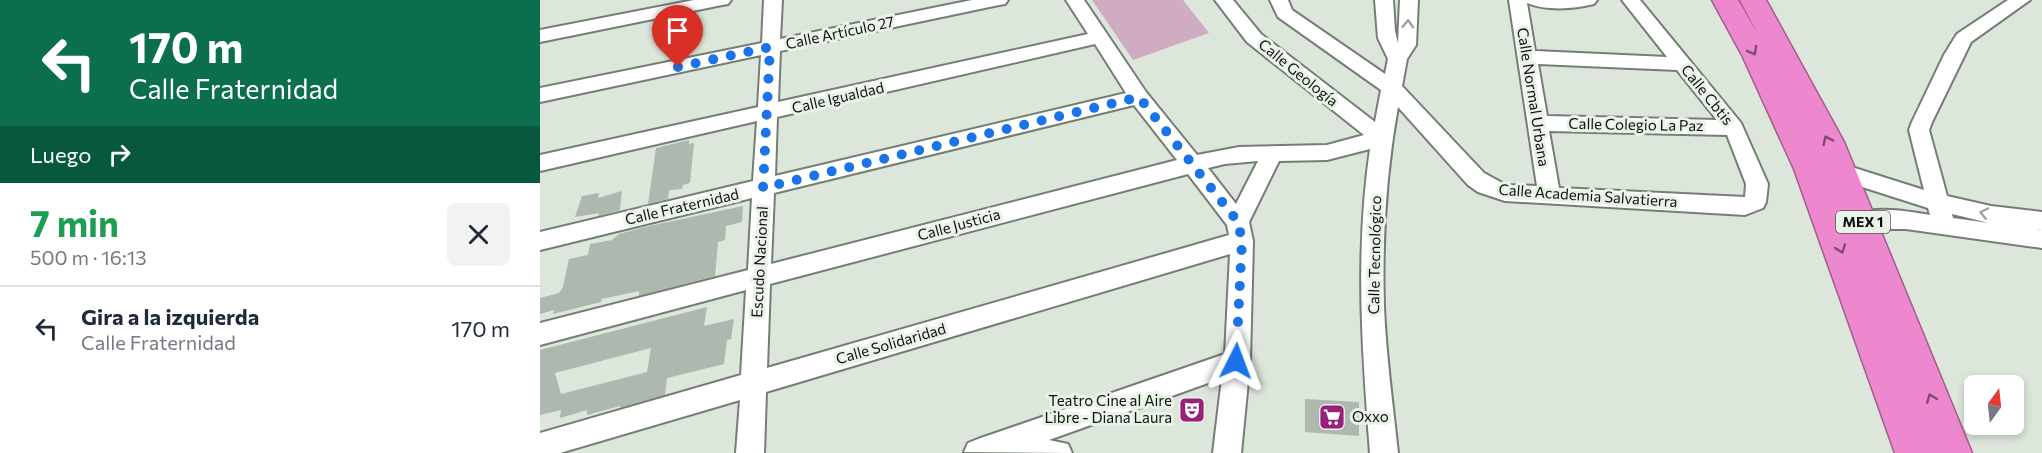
<!DOCTYPE html>
<html lang="es">
<head>
<meta charset="utf-8">
<style>
  body { margin:0; font-family:Commissioner,sans-serif; background:#f2f2f3; color:#1f2937; height:100vh; display:flex; flex-direction:column; font-size:22px; white-space:nowrap }
  * { box-sizing:border-box; margin:0 }
  p { font-size:20px; color:#747a83 }
  .icon { flex:none; width:33px; height:33px; fill:none; stroke:currentColor; stroke-width:2; stroke-linecap:round; stroke-linejoin:round }
  .map { position:relative; flex:1; overflow:hidden }
  .side { display:flex; flex-direction:column; background:#fff; width:540px }
  .side>* { flex:none }
  .banner { background:#0b6e4f; color:#fff; overflow:hidden }
  .needle { width:39px; rotate:15deg }
  .controls { position:absolute; left:1424px; top:375px; display:grid; gap:12px }
  .controls a { display:grid; place-items:center; width:60px; height:60px; border-radius:9px; background:#fff; box-shadow:0 3px 9px #0003; font-size:30px }
  .pin { position:absolute; display:grid; place-items:center; width:51px; height:51px; color:#fff; margin:-62px -26px; border-radius:50% 50% 50% 0; rotate:-45deg; box-shadow:0 0 6px #0007 }
  .pin .icon { rotate:45deg }
  .me { position:absolute; width:66px; margin:-33px; rotate:3deg; stroke-linejoin:round; filter:drop-shadow(0 0 4px #0008) }
  .turn { display:flex; align-items:center; gap:21px; height:126px; padding:0 30px; font-size:27px }
  .turn .icon { width:78px; height:78px; stroke-width:2.5 }
  .turn b { display:block; font-size:42px; line-height:51px }
  .then { display:flex; align-items:center; height:57px; padding:0 30px; background:#0003; gap:12px; font-size:22px }
  .round { display:grid; place-items:center; flex:none; width:63px; height:63px; border-radius:9px; background:#f2f2f3 }
  .overview { display:flex; align-items:center; justify-content:space-between; height:102px; padding:0 30px }
  h1 { font-size:36px; font-weight:700; line-height:45px; color:#1e9e55 }
  ul { padding:0; list-style:none }
  li { display:flex; align-items:center; gap:18px; height:84px; padding:0 30px; border-top:2px solid #e0e1e3 }
  li div { flex:1 }
  li b { display:block; font-size:22px }
  li em { font-style:normal }
  main { display:flex; flex:1; min-height:0 }
  .map>svg:first-child { display:block }
</style>
</head>
<body>
<main>
<section class="side">
<div class="banner">
<div class="turn"><svg class="icon" aria-label="left" viewBox="0 0 24 24"><path d="M17 20v-9H6M10 6l-5 5 5 5"/></svg><div><b>170 m</b>Calle Fraternidad</div></div>
<div class="then">Luego<svg class="icon" aria-label="right" viewBox="0 0 24 24"><path d="M7 20v-9h11M14 6l5 5-5 5"/></svg></div>
</div>
<div class="overview"><div><h1>7 min</h1><p>500 m · 16:13</p></div><a class="round"><svg class="icon" aria-label="close" viewBox="0 0 24 24"><path d="M6 6l12 12M18 6L6 18"/></svg></a></div>
<ul>
<li><svg class="icon" aria-label="left" viewBox="0 0 24 24"><path d="M17 20v-9H6M10 6l-5 5 5 5"/></svg><div><b>Gira a la izquierda</b><p>Calle Fraternidad</p></div><em>170 m</em></li>
</ul>
</section>
<div class="map">
<svg width="1502" height="453" viewBox="0 0 1502 453">
  <rect width="100%" height="100%" fill="#dce6db"/>
  <path fill="#d0acc3" d="M552,0H643L669,33L593,60Z"/>
  <path fill="#aeb8ae" fill-rule="evenodd" d="M149,140V144L154,143L150,183L143,185L142,189L129,190L128,199L108,204L116,148Z
    M82,191L80,210L58,216L59,213L35,217L42,196L59,193L58,198Z
    M203,206L202,222L186,226L185,240L178,242L175,276L99,296V291L62,299L61,302L13,314L14,310L0,314V298L19,293L23,287L29,259L48,255L50,244L72,240L79,234L105,227Z
    M167,307L164,326L194,319L191,339L187,340L184,364L127,378L125,395L80,408V406L47,415V410L20,418L21,410L0,415V350ZM111,348L107,372L21,394L15,373Z
    M765,399L819,402V436L765,432Z"/>
  <g fill="none" stroke-linecap="round" stroke-linejoin="round">
    <defs>
      <path id="minor" d="M154,0H191L188,4L182,5L0,42V30Z
        M224,0H242L240,39L432,0H468L465,4L459,5L240,51L238,102L548,34L526,0H544L606,92L657,155L699,147L787,145L824,135L707,42L675,0H693L721,34L835,122L841,90L738,17L730,0H748L752,10L845,74L848,59L838,38L835,0H853L855,31L858,43L860,0H878L876,45L867,59L862,86L944,173L966,185L997,186L969,0H1057L1054,4C1033,9 1007,11 987,3L995,51L1127,57L1082,0H1100L1201,123L1228,184L1226,202L1223,208L1205,215L965,201L938,192L928,185L858,107C846,173 842,240 844,307C846,356 853,405 858,453H830C822,350 815,252 830,149L787,160L739,161L709,222L713,241L710,361L701,453H673L682,378L509,440L528,444L532,453L424,452L428,443L438,439L685,354L690,254L226,392L224,453H196L200,400L20,453H0V433L201,375L206,290L0,345V323L208,270L212,198L0,250V232L213,181L217,121L0,171V155L218,107L221,55L0,102V88L222,43ZM555,44L586,93L235,176L237,117ZM998,64L1137,70L1177,120L1007,116ZM594,105L637,160L231,264L234,193ZM1009,131L1187,135L1206,184L1205,197L1019,188ZM718,161L696,204L668,168L685,164ZM648,174L687,225L689,235L227,368L230,284Z
        M1468,0H1490L1431,42L1392,122L1389,130L1407,196L1451,206L1502,212V230L1497,229L1502,230V248L1366,229H1323L1315,226L1312,220L1315,214C1338,206 1367,211 1390,215L1388,208L1294,178L1291,172L1294,166L1302,164L1384,190L1369,130L1372,122L1404,55L1417,34ZM1412,214L1449,223L1413,218Z"/>
      <path id="highway" d="M1172,0H1198L1219,36L1200,0H1226L1304,142L1432,453H1355L1254,169L1202,55Z"/>
    </defs>
    <use href="#minor" stroke="#757e75" stroke-width="4"/>
    <use href="#highway" stroke="#a05e8b" stroke-width="3"/>
    <use href="#minor" fill="#fff" fill-rule="evenodd"/>
    <use href="#highway" fill="#ee88ce" fill-rule="evenodd"/>
  </g>
  <defs><path id="oneway-chevron" d="M-2-3.5L2.5 0L-2 3.5" fill="none" stroke-width="1.6" stroke-linecap="round" stroke-linejoin="round" transform="scale(1.5)"/></defs>
  <g stroke="#9fa09f">
    <use href="#oneway-chevron" transform="translate(868 24) rotate(-88)"/>
    <use href="#oneway-chevron" transform="translate(1444 213) rotate(-168)"/>
  </g>
  <g stroke="#7e4c6e">
    <use href="#oneway-chevron" transform="translate(1213 51) rotate(62)"/>
    <use href="#oneway-chevron" transform="translate(1287 140) rotate(-116)"/>
    <use href="#oneway-chevron" transform="translate(1301 249) rotate(70)"/>
    <use href="#oneway-chevron" transform="translate(1391 398) rotate(-111)"/>
  </g>
  <g fill="none" stroke-linecap="round" stroke-linejoin="round">
    <path stroke="#1a73e8" stroke-width="10" stroke-dasharray="0 18" d="M138,67L230,47L223,188L599,97L698,222L702,241L696,361"/>
  </g>
  <defs>
    <symbol id="theatre-square" viewBox="-11 -11 22 22"><rect x="-9" y="-9" width="18" height="18" rx="4" fill="#98207b" stroke="#e9f3e8"/><path d="M-5-5.5Q0-4 5-5.5V0Q5 5 0 6Q-5 5-5 0ZM-3.3-2.5H-1v1.5H-3.3ZM1-2.5H3.3v1.5H1ZM-2.8 1Q0 5.5 2.8 1Z" fill="#fff"/></symbol>
    <symbol id="supermarket-square" viewBox="-11 -11 22 22"><rect x="-9" y="-9" width="18" height="18" rx="4" fill="#98207b" stroke="#e9f3e8"/><path d="M-6-5.5h2.5l.6 2H6L4.5 2H-2.5L-4.4-4H-6ZM-1.5 3.2a1.3 1.3 0 1 0 .1 0ZM3 3.2a1.3 1.3 0 1 0 .1 0Z" fill="#fff"/></symbol>
  </defs>
  <g fill-rule="evenodd">
    <use href="#theatre-square" x="637" y="395" width="30" height="30"/>
    <use href="#supermarket-square" x="777" y="402" width="30" height="30"/>
  </g>
  <g text-anchor="middle" stroke-width="6" stroke-linejoin="round" paint-order="stroke">
    <rect fill="#e9f3e8" stroke="#50554f" stroke-width="1.5" x="1296" y="211" width="54" height="22" rx="4.5"/>
    <g font-size="14" font-weight="bold" fill="#0e110e">
      <text x="1323" y="227">MEX 1</text>
    </g>
    <g font-size="15" fill="#0e110e" stroke="#e9f3e8">
      <text transform="translate(300 33) rotate(-12)" y="5">Calle Artículo 27</text>
      <text transform="translate(758 73) rotate(39)" y="5">Calle Geología</text>
      <text transform="translate(1167 95) rotate(51)" y="5">Calle Cbtis</text>
      <text transform="translate(993 97) rotate(81)" y="5">Calle Normal Urbana</text>
      <text transform="translate(298 98) rotate(-13)" y="5">Calle Igualdad</text>
      <text transform="translate(1096 125) rotate(1)" y="5">Calle Colegio La Paz</text>
      <text transform="translate(1048 196) rotate(4)" y="5">Calle Academia Salvatierra</text>
      <text transform="translate(142 207) rotate(-13)" y="5">Calle Fraternidad</text>
      <text transform="translate(419 225) rotate(-15)" y="5">Calle Justicia</text>
      <text transform="translate(835 255) rotate(-89)" y="5">Calle Tecnológico</text>
      <text transform="translate(220 262) rotate(-87)" y="5">Escudo Nacional</text>
      <text transform="translate(351 344) rotate(-16)" y="5">Calle Solidaridad</text>
    </g>
    <g font-size="15" fill="#0e110e" stroke="#e9f3e8" text-anchor="end">
      <text x="632" y="406">Teatro Cine al Aire<tspan x="632" dy="17">Libre - Diana Laura</tspan></text>
      <text x="812" y="422" text-anchor="start">Oxxo</text>
    </g>
  </g>
</svg>
<div class="controls">
<a><svg class="needle" viewBox="-14 -14 28 28"><path d="M0-13l5 13h-10z" fill="#e53935"/><path d="M0 13l5-13h-10z" fill="#747a83"/></svg></a>
</div>
<div class="pin" style="left:138px;top:67px;background:#d93025"><svg class="icon" aria-label="arrive" viewBox="0 0 24 24"><path d="M6 21V4h12l-3 4 3 4H6"/></svg></div>
<svg class="me" style="left:696px;top:361px" viewBox="-20 -20 40 40"><path d="M0-17L14 15 0 8-14 15z" fill="#1a73e8" stroke="#fff" stroke-width="4"/></svg>
</div>
</main>
</body>
</html>
